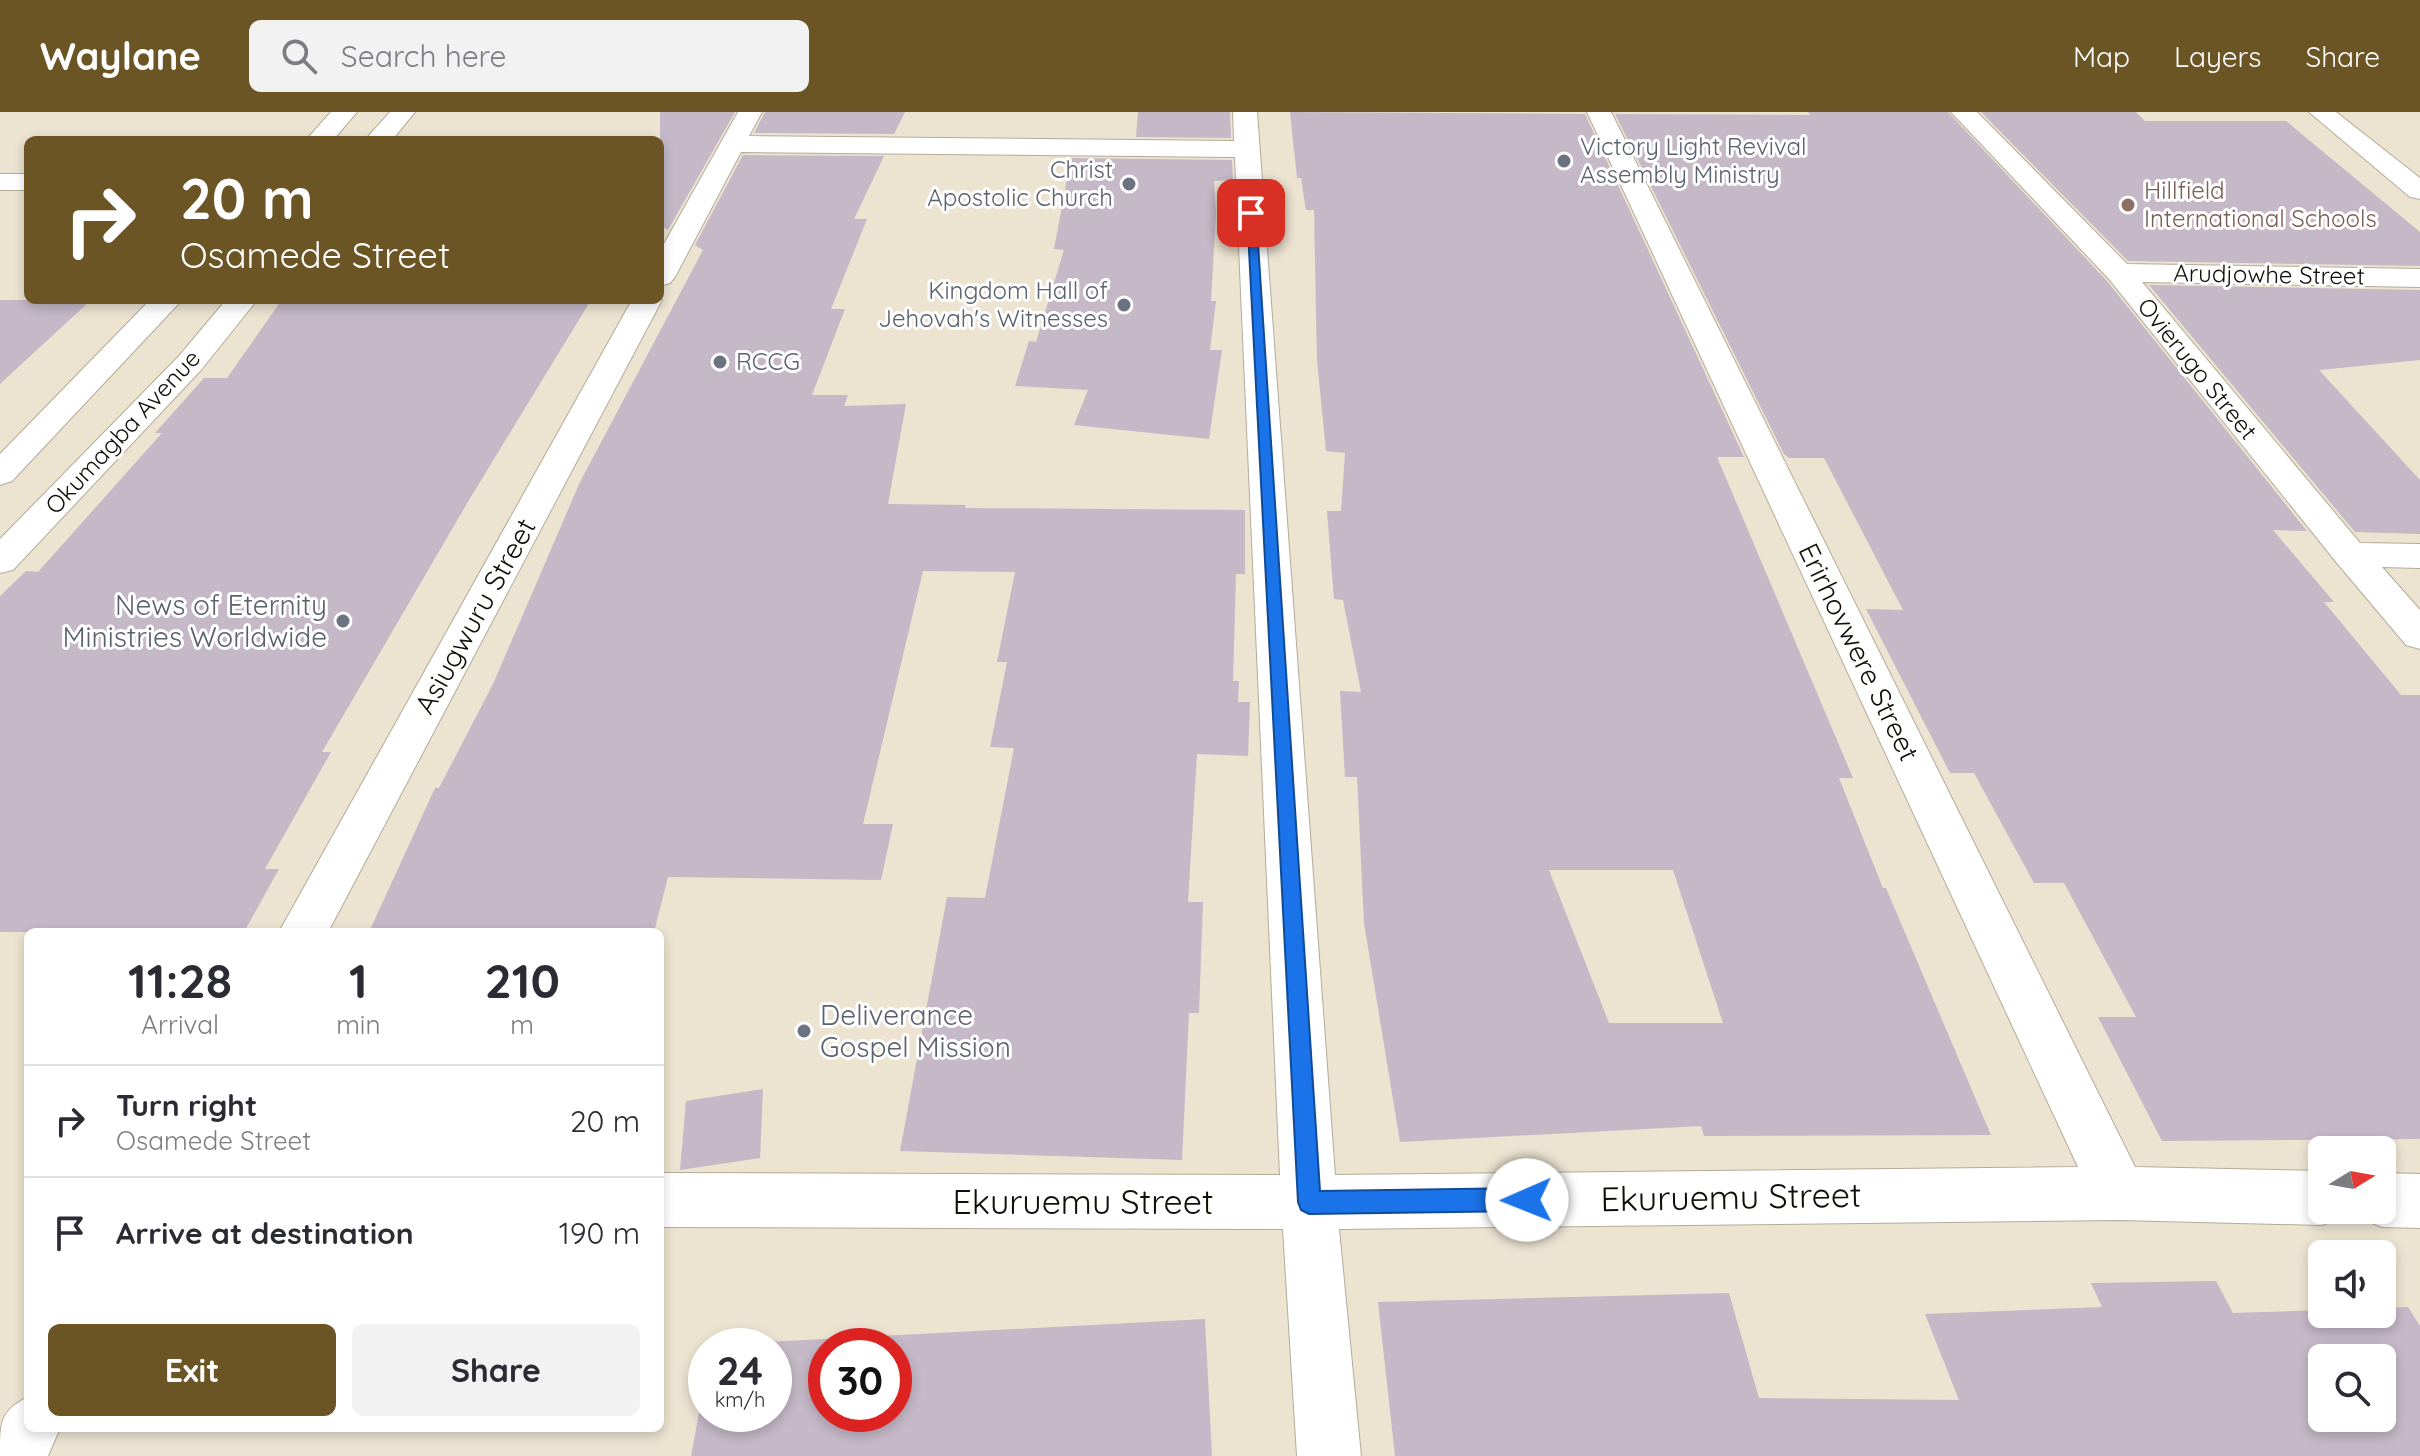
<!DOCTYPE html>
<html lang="en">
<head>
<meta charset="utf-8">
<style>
  body { margin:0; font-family:Quicksand,sans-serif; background:#f2f2f3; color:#2b2b33; height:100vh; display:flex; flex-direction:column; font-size:30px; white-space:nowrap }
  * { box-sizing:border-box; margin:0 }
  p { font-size:26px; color:#7c7c81 }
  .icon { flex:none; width:44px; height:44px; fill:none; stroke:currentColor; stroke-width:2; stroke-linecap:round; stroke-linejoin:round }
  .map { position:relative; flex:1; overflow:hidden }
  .sheet { position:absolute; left:24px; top:816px; width:640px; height:504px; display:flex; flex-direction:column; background:#fff; border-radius:12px; box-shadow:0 4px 12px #0003 }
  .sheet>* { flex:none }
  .banner { position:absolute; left:24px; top:24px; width:640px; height:168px; border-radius:12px; box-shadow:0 4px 12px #0003; background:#6c5525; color:#fff; overflow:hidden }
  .needle { width:52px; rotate:79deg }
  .controls { position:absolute; left:2308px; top:1024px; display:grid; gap:16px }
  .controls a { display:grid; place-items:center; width:88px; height:88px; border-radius:12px; background:#fff; box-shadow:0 4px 12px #0003; font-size:40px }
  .speed { position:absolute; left:688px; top:1216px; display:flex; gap:16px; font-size:40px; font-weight:700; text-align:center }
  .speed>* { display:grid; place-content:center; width:104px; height:104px; border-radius:50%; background:#fff; box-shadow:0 4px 12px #0003; line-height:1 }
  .speed small { font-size:20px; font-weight:400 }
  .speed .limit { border:12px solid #d22; background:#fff; color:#111 }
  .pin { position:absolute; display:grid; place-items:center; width:68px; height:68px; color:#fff; margin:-34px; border-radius:16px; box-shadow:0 4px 12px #0006 }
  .me { position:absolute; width:88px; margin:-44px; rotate:269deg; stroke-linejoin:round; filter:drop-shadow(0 0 6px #0008) }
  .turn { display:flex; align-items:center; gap:28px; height:168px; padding:0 24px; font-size:36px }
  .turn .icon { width:104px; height:104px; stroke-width:2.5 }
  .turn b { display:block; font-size:56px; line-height:68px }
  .eta { display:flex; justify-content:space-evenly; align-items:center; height:136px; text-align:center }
  .eta b { font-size:48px; font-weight:700; line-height:56px }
  .button { display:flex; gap:16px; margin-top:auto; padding:16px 24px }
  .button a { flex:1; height:92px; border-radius:12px; background:#6c5525; color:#fff; font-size:32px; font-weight:700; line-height:92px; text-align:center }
  .button a+a { background:#f2f2f3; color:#2b2b33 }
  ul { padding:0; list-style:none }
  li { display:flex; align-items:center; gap:24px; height:112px; padding:0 24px; border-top:2px solid #e1e1e2 }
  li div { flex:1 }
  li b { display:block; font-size:30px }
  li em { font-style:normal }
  header { display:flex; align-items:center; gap:48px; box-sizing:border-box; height:112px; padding:0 40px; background:#6c5525; color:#fff }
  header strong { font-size:38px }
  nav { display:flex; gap:44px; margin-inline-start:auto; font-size:28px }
  .search { width:560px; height:72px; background:#f2f2f3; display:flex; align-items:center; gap:20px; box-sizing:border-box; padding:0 28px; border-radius:12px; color:#7c7c81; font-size:30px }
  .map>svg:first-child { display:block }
</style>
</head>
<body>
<header>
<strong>Waylane</strong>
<div class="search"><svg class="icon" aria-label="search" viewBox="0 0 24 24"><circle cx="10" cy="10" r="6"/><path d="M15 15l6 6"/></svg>Search here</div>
<nav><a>Map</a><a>Layers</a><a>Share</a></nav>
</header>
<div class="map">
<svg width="2420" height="1344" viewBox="0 0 2420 1344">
  <rect width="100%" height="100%" fill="#ece3d1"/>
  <path fill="#c5b8c7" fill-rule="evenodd" d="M660,0H735L668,118L660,113Z
    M765,0H905L894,22L754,21Z
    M1138,0H1230L1231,26L1136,25Z
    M1290,0L1585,2L1744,345H1717L1853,666H1839L1883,776H1886L1991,1023L1704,1024L1701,1014L1400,1030L1364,811L1357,665H1345L1340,579L1361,580L1343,488L1334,487L1327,399H1341L1345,341L1326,339L1317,248L1314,98H1306L1301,66H1297ZM1549,758H1673L1723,911H1609Z
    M1808,0H1948L2107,169L2307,419L2273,418L2334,490H2324L2401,583H2420V1027L2162,1029L2098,905H2136L2064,771H2034L1974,661H1950L1866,497L1903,498L1824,346H1789L1784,342L1615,2L1810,3Z
    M1981,0H2136L2145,9H2286L2420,120V154L2128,149Z
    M743,43L884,44L854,107H867L831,197H845L812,283H848L844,294L906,292L888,392L966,393L965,396L1245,398V462H1236L1233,569H1239L1238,590H1250L1248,644L1197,642L1188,790H1203L1199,901H1189L1182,1048L900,1039L947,785L985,786L1014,636L990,635L1007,550H997L1015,460L923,459L863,712H893L881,768L668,765L654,820H369L435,676H439L493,572L580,370L703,138L695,133Z
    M1071,46L1232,48L1233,68L1214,69L1216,102L1211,189H1216L1210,238H1222L1209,327L1074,313L1088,278L1015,274L1029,229L1036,230L1064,138L1054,137Z
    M2149,173L2420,178V248L2319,258L2420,368V422L2355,420Z
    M0,188H91L0,272Z
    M339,188L337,191L591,188L469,388L322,640H331L265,757H279L244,820H0V484L26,459L38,460L162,321H155L204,266H227L281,189Z
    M763,977L760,1046L680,1058L686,989Z
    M2216,1169L2233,1201L2322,1198V1202H2382V1196L2408,1195L2420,1214V1344H1395L1378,1190L1729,1181L1759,1286L1959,1288L1925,1202L2102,1195L2091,1171ZM2322,1246H2382V1306H2322Z
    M1205,1207L1212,1344H691L706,1263V1302H774V1234L711,1233ZM826,1234H894V1302H826Z"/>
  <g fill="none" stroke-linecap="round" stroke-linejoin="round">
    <defs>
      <path id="minor" d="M738,0H762L749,24L1234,29L1233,0H1257L1335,1063L2078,1055L1587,0H1611L2135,1055L2322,1059V1098H2345L2342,1105L2322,1113L2119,1108L1339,1117L1361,1344H1297L1283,1117L660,1115V1061L1280,1063L1235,45L741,40L675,165L670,171L660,174V139Z
        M1951,0H1977L2127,152L2420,157V175L2142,170L2360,431L2420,432V456L2382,455L2420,498V537L2406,533L2337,451L2109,167Z
        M2309,0H2336L2420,66V87L2410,85Z
        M0,62H28V78H0Z
        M660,185L662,188L328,820H279L632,188H660Z
        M2382,1061L2420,1062V1116L2382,1115L2362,1107L2358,1098H2382Z
        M28,1285V1316H60L48,1344H0C0,1310 0,1299 28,1285Z"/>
      <path id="secondary" d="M331,0H357L333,28H306Z
        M390,0H415L392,28H365Z
        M150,188H182L12,369L0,373V342Z
        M226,188H257L201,258L13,458L0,461V427L179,244Z"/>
    </defs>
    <use href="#minor" stroke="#b4ab9a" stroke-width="2"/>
    <use href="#secondary" stroke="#b4ab9a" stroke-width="2"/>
    <use href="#minor" fill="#fff" fill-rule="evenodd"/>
    <use href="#secondary" fill="#fff" fill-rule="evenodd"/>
  </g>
  <path fill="#1a73e8" stroke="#114b97" stroke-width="2" d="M1247,99L1256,101L1320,1079L1527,1076L1536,1080L1539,1088L1536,1095L1527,1099L1309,1102L1301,1098L1298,1090Z"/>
  <g fill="#6b7280" stroke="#fff" stroke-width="3">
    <circle cx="1564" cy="49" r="8"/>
    <circle cx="1129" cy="72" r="8"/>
    <circle cx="1124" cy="193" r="8"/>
    <circle cx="720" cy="250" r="8"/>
    <circle cx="343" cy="509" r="8"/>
    <circle cx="804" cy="919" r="8"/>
  </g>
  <circle fill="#8d6e63" stroke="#fff" stroke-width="3" cx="2128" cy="93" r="8"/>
  <g text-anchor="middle" stroke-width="6" stroke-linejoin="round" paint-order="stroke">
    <g font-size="24" fill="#5b616d" stroke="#fff" text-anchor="start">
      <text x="1580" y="43">Victory Light Revival<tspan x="1580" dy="28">Assembly Ministry</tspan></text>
      <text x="1113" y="66" text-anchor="end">Christ<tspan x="1113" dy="28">Apostolic Church</tspan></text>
      <text x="1108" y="187" text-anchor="end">Kingdom Hall of<tspan x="1108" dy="28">Jehovah's Witnesses</tspan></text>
      <text x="736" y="258">RCCG</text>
    </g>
    <g font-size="24" fill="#785e54" stroke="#fff" text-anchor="start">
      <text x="2144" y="87">Hillfield<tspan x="2144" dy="28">International Schools</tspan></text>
    </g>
    <g font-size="24" fill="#110e08" stroke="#fff">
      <text transform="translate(2269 163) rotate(1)" y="8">Arudjowhe Street</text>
      <text transform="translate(2197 257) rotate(51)" y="8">Ovierugo Street</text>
      <text transform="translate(123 320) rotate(-47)" y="8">Okumagba Avenue</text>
    </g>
    <g font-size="28" fill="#5b616d" stroke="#fff" text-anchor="end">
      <text x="327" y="503">News of Eternity<tspan x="327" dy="32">Ministries Worldwide</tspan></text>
      <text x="820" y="913" text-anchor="start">Deliverance<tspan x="820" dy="32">Gospel Mission</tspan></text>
    </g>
    <g font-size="28" fill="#110e08" stroke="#fff">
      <text transform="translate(475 504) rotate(-61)" y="10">Asiugwuru Street</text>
      <text transform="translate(1859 540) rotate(64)" y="10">Erirhovwere Street</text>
    </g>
    <g font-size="34" fill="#110e08" stroke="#fff">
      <text transform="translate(1731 1085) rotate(-1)" y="12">Ekuruemu Street</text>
      <text x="1083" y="1102">Ekuruemu Street</text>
    </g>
  </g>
</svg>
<div class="controls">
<a><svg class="needle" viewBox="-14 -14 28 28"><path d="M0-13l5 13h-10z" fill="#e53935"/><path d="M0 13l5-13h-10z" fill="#7c7c81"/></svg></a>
<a><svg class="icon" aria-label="sound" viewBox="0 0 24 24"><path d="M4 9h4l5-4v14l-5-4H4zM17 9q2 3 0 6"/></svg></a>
<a><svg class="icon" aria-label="search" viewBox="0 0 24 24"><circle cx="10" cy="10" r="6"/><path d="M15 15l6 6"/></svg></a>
</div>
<div class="speed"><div>24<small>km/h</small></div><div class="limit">30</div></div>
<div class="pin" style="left:1251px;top:101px;background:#d93025"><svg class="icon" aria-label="arrive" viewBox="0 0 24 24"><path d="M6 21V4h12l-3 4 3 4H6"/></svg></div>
<svg class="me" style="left:1527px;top:1088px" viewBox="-20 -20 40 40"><circle r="19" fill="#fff"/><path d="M0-13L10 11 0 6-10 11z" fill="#1a73e8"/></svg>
<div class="banner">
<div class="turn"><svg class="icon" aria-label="right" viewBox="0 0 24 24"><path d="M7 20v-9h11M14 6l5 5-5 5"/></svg><div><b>20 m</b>Osamede Street</div></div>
</div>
<section class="sheet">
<div class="eta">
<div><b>11:28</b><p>Arrival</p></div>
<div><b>1</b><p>min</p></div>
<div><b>210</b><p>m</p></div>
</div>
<ul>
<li><svg class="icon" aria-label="right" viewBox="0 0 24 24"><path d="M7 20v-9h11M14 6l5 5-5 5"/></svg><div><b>Turn right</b><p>Osamede Street</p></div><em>20 m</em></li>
<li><svg class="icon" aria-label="arrive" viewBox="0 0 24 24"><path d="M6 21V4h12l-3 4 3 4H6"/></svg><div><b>Arrive at destination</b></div><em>190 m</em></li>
</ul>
<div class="button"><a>Exit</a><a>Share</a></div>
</section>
</div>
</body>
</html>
